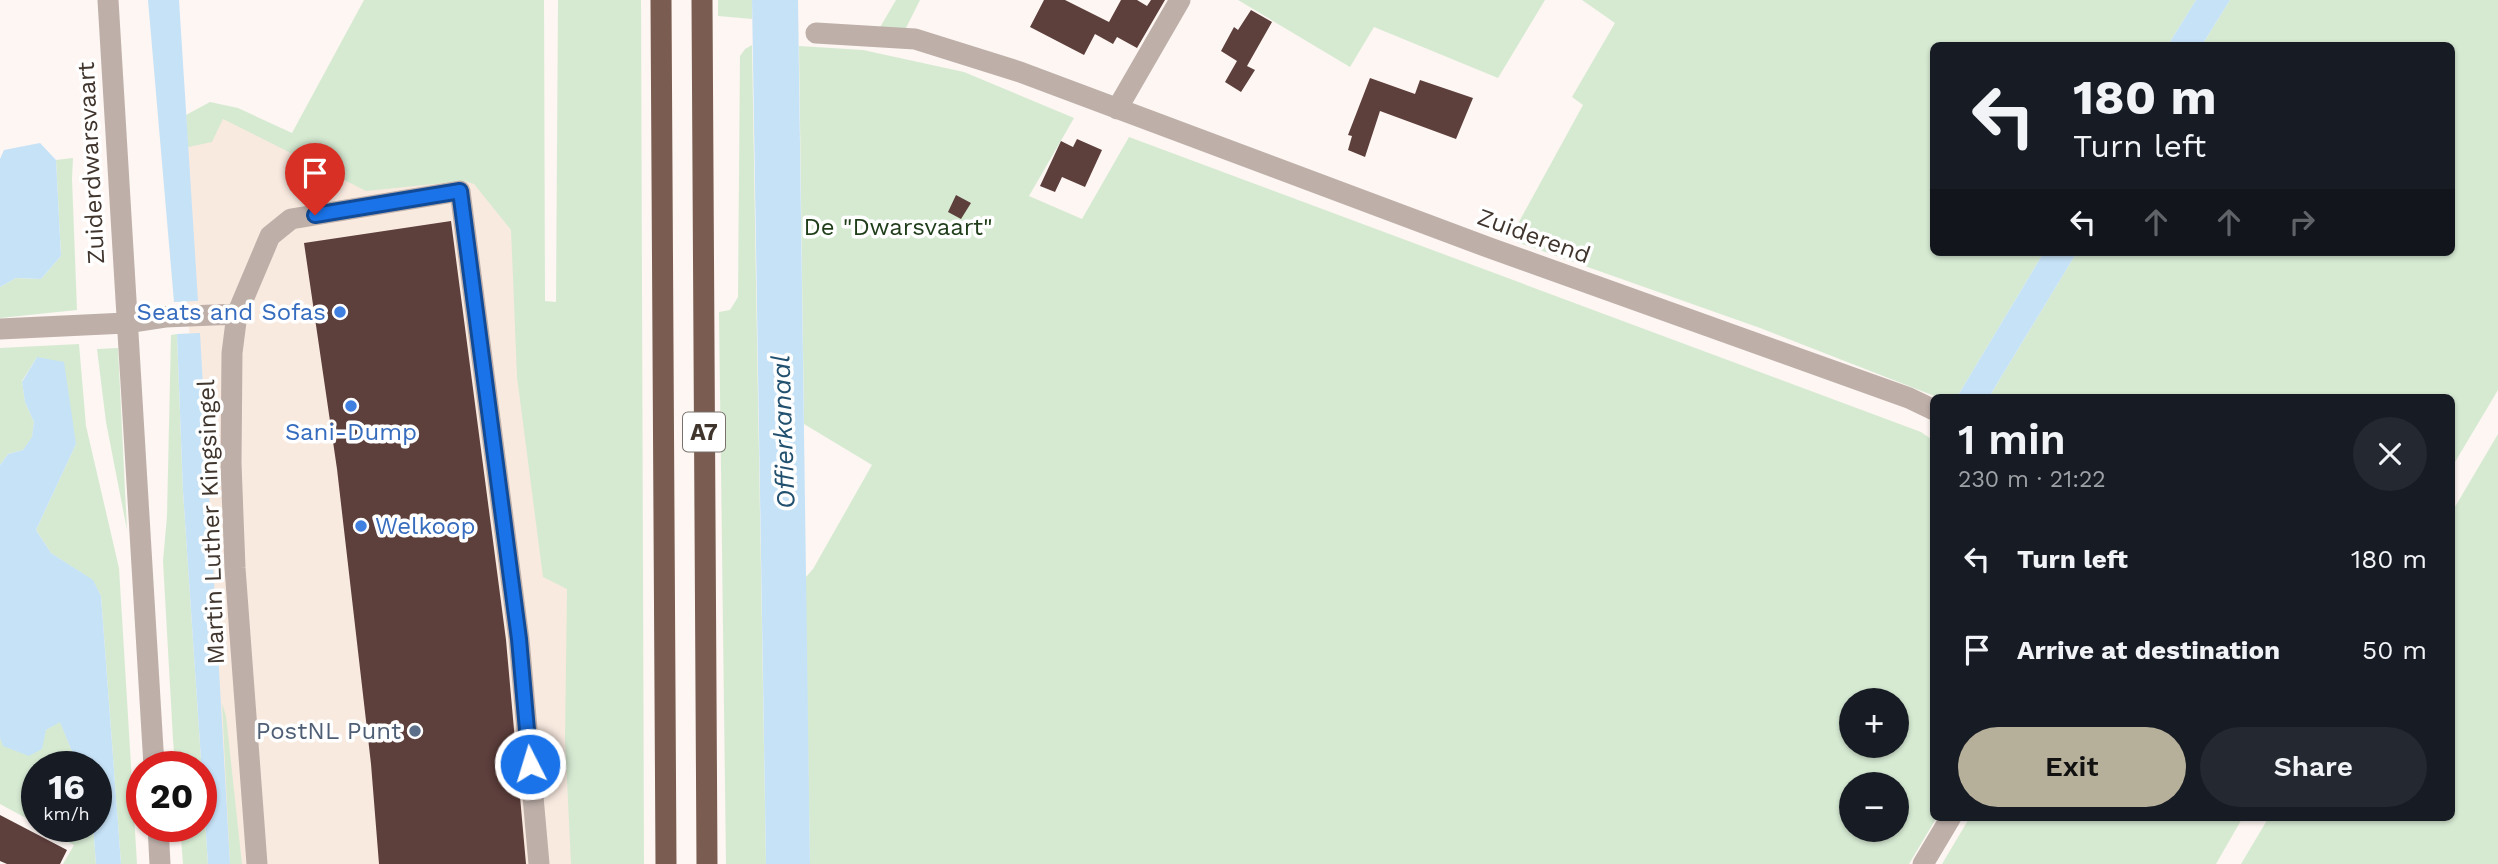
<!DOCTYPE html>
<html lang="en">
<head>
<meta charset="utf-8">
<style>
  body { margin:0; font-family:"Work Sans",sans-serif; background:#242831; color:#f1f3f6; height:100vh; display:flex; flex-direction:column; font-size:26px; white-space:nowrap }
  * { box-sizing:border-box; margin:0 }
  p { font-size:23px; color:#9ea1a6 }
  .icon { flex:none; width:38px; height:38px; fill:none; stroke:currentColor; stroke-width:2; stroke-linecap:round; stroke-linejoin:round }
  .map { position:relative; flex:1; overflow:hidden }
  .details { position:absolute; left:1930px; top:394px; width:525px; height:427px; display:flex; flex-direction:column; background:#171b24; border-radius:10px; box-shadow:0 2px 5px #0004 }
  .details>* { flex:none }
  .hud { position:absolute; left:1930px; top:42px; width:525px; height:214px; border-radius:10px; box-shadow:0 2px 5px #0004; background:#171b24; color:#f1f3f6; overflow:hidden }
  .controls { position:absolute; left:1839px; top:688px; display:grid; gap:14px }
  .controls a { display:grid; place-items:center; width:70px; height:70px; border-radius:50%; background:#171b24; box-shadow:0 2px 5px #0004; font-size:35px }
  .speed { position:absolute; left:21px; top:751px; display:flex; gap:14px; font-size:35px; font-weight:700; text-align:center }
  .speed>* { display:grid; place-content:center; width:91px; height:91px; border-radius:50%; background:#171b24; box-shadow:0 2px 5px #0004; line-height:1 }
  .speed small { font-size:18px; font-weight:400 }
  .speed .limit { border:10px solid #d22; background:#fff; color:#111 }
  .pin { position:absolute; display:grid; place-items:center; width:60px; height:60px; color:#fff; margin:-72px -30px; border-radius:50% 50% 50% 0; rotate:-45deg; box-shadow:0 0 7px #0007 }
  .pin .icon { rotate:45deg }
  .me { position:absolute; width:77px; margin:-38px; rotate:355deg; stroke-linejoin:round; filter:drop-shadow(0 0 5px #0008) }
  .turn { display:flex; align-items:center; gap:24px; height:147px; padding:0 28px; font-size:32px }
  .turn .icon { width:91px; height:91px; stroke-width:2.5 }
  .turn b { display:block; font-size:49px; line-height:60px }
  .lanes { display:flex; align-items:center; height:66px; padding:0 28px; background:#0003; justify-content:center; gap:35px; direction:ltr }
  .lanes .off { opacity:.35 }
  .round { display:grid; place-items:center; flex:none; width:74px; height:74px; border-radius:37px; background:#242831 }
  .head { display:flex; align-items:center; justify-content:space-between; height:119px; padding:0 28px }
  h1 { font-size:42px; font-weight:600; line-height:52px }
  .cta { display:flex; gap:14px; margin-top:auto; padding:14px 28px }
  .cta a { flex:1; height:80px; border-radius:42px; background:#b6af9a; color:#111; font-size:28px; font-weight:600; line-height:80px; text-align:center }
  .cta a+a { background:#242831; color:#f1f3f6 }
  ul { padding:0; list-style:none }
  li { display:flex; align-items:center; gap:21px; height:91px; padding:0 28px }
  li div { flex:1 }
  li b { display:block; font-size:26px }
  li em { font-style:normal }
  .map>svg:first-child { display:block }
</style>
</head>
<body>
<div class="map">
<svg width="2498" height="864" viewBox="0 0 2498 864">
  <rect width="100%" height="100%" fill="#fdf6f2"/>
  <path fill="#f9eae0" d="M217,110L375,174L522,177L579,578L583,864H220L193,375L173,136Z"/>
  <path fill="#d6ead2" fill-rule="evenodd" d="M364,0H544L545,301L556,302L558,0H641L644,864H571L565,738L567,589L543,577L517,377L511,230L474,184L465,181L366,191L223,119L212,142L188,147L186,115L210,102L238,108L292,133Z
    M718,0H752V19L718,16Z
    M896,0H920L905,30L879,29Z
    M1238,0H1545L1498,78L1374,27L1350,67Z
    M1582,0H2196L2168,45L1934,46V252H2044L1957,397H1937L1760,328L1517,242L1514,231L1583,105L1572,97L1615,23Z
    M2230,0H2498V390L2452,467V397H1989L2077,252H2452V46L2202,45Z
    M752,45L766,864H726L719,312L730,310L738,297L740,56L745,49Z
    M799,46L863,50L964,72L1074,118L1029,196L1082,219L1129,137L1921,432L1934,441V817H1937L1909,864H810L805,578L813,569L872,465L804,424ZM1852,700H1897V746H1852ZM1852,784H1897V830H1852Z
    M73,158L72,179L77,310L0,318V287L16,278L41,279L61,256L56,160Z
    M177,334L183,491L208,864H183L180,826H201V766H175L173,739L163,561L167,516L171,335Z
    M79,344L86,426L119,568L137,864H121L101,596L92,580L51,553L36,530L76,444L37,357L22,381L25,402L34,422L32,438L23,450L8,454L0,465V348Z
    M118,348L127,530L106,422L97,349Z
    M2498,434V864H2241L2269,817H2452V512Z
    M222,703L226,716L242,864H230Z
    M60,721L78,766H37V824L0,804V738L4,746L46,730Z
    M1970,817H2243L2216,864H1942Z
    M39,826H93L96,864H63L74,845Z"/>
  <path fill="#c6e2f7" d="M148,0H179L198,301L174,302Z
    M752,0H798L810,864H766Z
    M2196,0H2230L2202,45H2168Z
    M40,143L56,160L61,256L41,279L16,278L0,287V159L4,150Z
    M2044,252H2077L1989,397H1957Z
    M200,333L230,864H208L183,491L177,334Z
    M37,357L64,362L76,444L36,530L51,553L93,580L101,596L121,864H96L93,826H96V766H78L60,722L46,730L42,749L29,756L3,746L0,738V465L8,454L23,450L32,437L34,422L25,402L22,382Z"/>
  <path fill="#5d3f3c" d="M1044,0H1065L1109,22L1121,0H1137L1147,6L1151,0H1165L1137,48L1117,37L1113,44L1095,34L1084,55L1030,27Z
    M1251,10L1272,22L1247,66L1255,70L1241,92L1225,82L1237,61L1221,51L1234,27L1238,30Z
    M1370,78L1415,94L1420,80L1473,98L1456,139L1380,111L1365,157L1348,150L1352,136L1348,135Z
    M1077,139L1102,150L1085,187L1062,177L1055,192L1040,186L1061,141L1073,147Z
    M956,195L971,203L961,219L948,212Z
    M451,221L506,640L526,864H379L371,764L337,469L304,243Z
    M0,815L67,850L60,864H7L0,861Z"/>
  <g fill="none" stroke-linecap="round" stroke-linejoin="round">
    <path stroke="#beafa9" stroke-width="21" d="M108,0L154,766
      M816,33L915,39L1020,72L1490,248L1909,398L1934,410
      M1117,109L1180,0
      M0,329L126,323L165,317L237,314
      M158,826L160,864
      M257,864L235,568L231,463L232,353L237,314L270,236L291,219L460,191L519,639L539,864
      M1923,864L1951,817"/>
    <path stroke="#7a5d50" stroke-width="21" d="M661,0L666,864
      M702,0L707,864"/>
  </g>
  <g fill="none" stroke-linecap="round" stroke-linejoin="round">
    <defs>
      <path id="route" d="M315,215L460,191L519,639L530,764"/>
    </defs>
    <use href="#route" stroke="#114b97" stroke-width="18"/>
    <use href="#route" stroke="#1a73e8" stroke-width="12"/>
  </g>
  <g fill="#3f7fe0" stroke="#fff" stroke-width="2.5">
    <circle cx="340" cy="312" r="7"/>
    <circle cx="351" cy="406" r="7"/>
    <circle cx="361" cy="526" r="7"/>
  </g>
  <circle fill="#5c6f8a" stroke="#fff" stroke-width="2.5" cx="415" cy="731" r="7"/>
  <g text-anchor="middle" stroke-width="7" stroke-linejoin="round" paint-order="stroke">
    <rect fill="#fff" stroke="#79726c" stroke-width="2" x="683" y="412.5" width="42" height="39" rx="5"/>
    <g font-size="23" font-weight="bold" fill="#40352d">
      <text x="704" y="440">A7</text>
    </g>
    <g font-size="24" fill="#40352d" stroke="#fff">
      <text transform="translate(91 163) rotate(-93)" y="8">Zuiderdwarsvaart</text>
      <text transform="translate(1534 236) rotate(20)" y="8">Zuiderend</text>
      <text transform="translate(211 522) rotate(-92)" y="8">Martin Luther Kingsingel</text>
    </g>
    <g font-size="24" fill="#1e3d18" stroke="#fff">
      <text x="898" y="235">De "Dwarsvaart"</text>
    </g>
    <g font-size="24" fill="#366cbe" stroke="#fff" text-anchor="end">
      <text x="326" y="320">Seats and Sofas</text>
      <text x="351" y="440" text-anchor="middle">Sani-Dump</text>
      <text x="375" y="534" text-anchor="start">Welkoop</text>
    </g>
    <g font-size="24" fill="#4e5e75" stroke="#fff" text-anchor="end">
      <text x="401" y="739">PostNL Punt</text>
    </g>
    <g font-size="26" font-style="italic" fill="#225170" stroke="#fff">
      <text transform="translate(783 432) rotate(-92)" y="9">Offierkanaal</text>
    </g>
  </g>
</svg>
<div class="controls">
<a>+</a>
<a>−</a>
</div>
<div class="speed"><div>16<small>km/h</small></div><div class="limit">20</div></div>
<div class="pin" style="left:315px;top:215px;background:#d93025"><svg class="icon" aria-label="arrive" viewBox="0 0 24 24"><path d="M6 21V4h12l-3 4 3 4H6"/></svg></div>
<svg class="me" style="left:530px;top:764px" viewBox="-20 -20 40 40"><circle r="17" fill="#1a73e8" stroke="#fff" stroke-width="3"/><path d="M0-11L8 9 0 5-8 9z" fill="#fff"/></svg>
<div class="hud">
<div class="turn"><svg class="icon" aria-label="left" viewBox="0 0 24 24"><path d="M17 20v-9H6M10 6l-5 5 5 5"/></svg><div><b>180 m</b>Turn left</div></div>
<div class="lanes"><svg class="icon" aria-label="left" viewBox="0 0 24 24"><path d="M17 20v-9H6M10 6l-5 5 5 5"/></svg><svg class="icon off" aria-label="ahead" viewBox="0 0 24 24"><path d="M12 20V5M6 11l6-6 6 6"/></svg><svg class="icon off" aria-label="ahead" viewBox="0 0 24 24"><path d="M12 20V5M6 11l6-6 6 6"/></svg><svg class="icon off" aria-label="right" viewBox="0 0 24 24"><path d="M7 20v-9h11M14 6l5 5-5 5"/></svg></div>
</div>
<section class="details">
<div class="head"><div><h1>1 min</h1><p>230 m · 21:22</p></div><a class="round"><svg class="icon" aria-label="close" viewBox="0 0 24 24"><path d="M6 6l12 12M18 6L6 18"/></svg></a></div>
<ul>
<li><svg class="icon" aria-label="left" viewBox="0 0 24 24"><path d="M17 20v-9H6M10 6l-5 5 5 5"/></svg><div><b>Turn left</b></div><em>180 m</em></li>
<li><svg class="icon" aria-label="arrive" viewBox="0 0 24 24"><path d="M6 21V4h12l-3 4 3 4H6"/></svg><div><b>Arrive at destination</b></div><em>50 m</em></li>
</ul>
<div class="cta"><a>Exit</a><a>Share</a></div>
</section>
</div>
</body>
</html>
